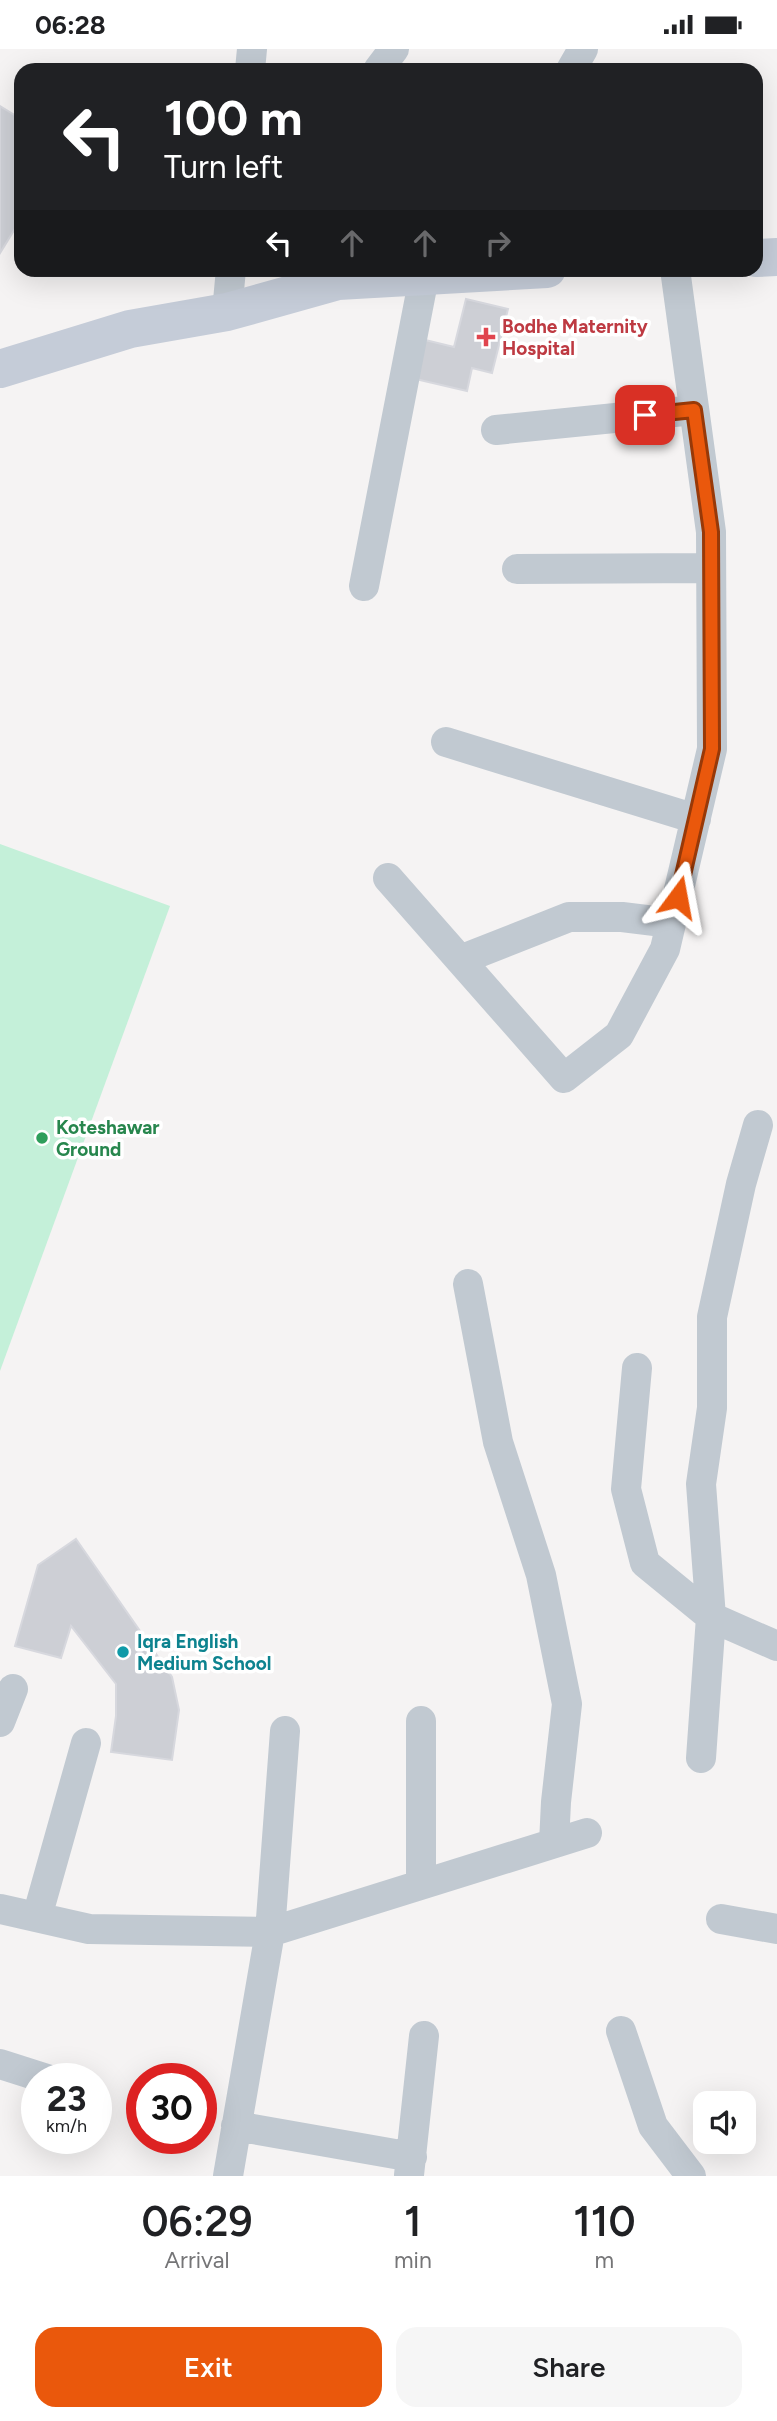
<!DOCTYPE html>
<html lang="en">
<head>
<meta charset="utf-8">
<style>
  body { margin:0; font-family:Figtree,sans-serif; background:#f6f6f6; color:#202124; height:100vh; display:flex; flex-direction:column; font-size:26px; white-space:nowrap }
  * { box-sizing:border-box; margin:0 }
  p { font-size:23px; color:#757577 }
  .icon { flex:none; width:38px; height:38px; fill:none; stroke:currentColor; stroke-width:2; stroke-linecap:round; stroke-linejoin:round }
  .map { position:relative; height:2127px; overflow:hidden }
  .side { display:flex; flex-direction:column; background:#fff; flex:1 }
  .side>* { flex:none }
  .top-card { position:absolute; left:14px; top:14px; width:749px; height:214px; border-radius:21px; box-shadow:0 7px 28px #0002; background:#202124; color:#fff; overflow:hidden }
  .controls { position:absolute; left:693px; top:2042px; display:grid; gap:14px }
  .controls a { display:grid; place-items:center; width:63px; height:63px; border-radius:14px; background:#fff; box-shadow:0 7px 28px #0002; font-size:35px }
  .speed { position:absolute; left:21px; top:2014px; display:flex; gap:14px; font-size:35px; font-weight:700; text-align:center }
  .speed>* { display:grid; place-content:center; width:91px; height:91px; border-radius:50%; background:#fff; box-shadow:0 7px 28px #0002; line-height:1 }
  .speed small { font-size:18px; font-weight:400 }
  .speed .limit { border:10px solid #d22; background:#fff; color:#111 }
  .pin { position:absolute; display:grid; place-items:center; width:60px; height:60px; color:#fff; margin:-30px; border-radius:14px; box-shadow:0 4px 10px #0006 }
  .me { position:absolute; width:77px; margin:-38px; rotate:13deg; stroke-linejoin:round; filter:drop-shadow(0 0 5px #0008) }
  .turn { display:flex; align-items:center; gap:24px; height:147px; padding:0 35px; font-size:32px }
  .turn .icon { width:91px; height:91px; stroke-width:2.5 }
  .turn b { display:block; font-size:49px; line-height:60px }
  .lanes { display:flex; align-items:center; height:66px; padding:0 35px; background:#0003; justify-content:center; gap:35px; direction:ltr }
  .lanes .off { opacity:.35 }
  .eta { display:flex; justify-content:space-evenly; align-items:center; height:119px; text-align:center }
  .eta b { font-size:42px; font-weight:600; line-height:49px }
  .button { display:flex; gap:14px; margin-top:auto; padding:14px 35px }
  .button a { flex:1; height:80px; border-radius:21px; background:#ea580c; color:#fff; font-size:28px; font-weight:600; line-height:80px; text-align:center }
  .button a+a { background:#f6f6f6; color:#202124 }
  .status { display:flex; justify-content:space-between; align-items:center; height:49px; padding:0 35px; background:#fff; direction:ltr }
  .status svg { height:19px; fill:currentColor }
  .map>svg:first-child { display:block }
</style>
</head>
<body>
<div class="status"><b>06:28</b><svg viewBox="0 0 49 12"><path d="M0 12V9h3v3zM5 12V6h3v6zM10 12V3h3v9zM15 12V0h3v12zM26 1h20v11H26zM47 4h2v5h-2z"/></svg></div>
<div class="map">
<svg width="777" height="2127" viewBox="0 0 777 2127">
  <rect width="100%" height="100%" fill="#f5f3f3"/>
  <path fill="#c4f0d9" d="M0,795L170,857L0,1322Z"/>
  <path fill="#cdcfd5" stroke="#d7d8de" stroke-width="2" d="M0,57L21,70V170L0,204Z
    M466,250L508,260L492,324L472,319L467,342L407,328L417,289L454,298Z
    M76,1490L172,1628L179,1661L172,1711L111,1703L116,1667V1635L71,1577L61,1609L15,1597L38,1516Z"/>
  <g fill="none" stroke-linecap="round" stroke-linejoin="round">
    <path stroke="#c1c9d1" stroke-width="30" d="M250,21L252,0
      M378,21L394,0
      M571,21L583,0
      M227,263L231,220
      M496,381L694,361
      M517,520L711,519
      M364,537L424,228
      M446,693L696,770
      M388,829L564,1029L619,986L665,900L712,700L711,483L675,220
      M460,911L569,868H622L671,874
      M468,1235L498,1393L541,1526L567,1655L556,1753L554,1794
      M637,1319L626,1440L645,1514L711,1568L777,1597
      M421,1672V1836
      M0,1673L13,1640
      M701,1709L711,1568L701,1435L712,1359V1268L741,1135L758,1076
      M0,1860L89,1880L270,1883L587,1784
      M37,1868L86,1694
      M721,1870L777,1880
      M621,1982L653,2077L691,2127
      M0,2015L47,2030
      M236,2077L412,2108
      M409,2126L424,1987
      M228,2127L270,1883L285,1682"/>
    <path stroke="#c5ccd8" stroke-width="38" d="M756,209L777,208
      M0,320L130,280L227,263L338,232L547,220"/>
  </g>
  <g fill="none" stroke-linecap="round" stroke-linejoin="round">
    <defs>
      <path id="route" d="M645,366L694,361L711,483L712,700L678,848"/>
    </defs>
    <use href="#route" stroke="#983908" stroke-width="18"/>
    <use href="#route" stroke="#ea580c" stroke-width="12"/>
  </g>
  <path fill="#e0444e" stroke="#fff" stroke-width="2.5" d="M482.5 277.5h7v7h7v7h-7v7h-7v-7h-7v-7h7z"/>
  <circle fill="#2e9e5b" stroke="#fff" stroke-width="2.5" cx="42" cy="1089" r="7"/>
  <circle fill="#0f9aa8" stroke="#fff" stroke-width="2.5" cx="123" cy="1603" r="7"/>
  <g text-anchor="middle" stroke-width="7" stroke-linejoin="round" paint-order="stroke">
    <g font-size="19" font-weight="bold" fill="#be3a42" stroke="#fff" text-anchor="start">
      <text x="502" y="284">Bodhe Maternity<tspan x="502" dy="22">Hospital</tspan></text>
    </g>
    <g font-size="19" font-weight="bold" fill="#27864d" stroke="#fff" text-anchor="start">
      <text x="56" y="1085">Koteshawar<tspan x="56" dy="22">Ground</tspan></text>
    </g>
    <g font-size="19" font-weight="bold" fill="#0d838f" stroke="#fff" text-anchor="start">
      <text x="137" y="1599">Iqra English<tspan x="137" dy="22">Medium School</tspan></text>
    </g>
  </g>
</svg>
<div class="controls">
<a><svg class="icon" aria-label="sound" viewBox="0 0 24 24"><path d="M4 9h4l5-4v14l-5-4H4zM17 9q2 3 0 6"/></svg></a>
</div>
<div class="speed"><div>23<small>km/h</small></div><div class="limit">30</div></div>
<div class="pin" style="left:645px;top:366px;background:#d93025"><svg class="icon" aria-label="arrive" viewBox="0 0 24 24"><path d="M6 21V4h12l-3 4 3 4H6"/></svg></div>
<svg class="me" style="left:678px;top:848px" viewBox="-20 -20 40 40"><path d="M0-17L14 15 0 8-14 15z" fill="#ea580c" stroke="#fff" stroke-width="4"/></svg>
<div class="top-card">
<div class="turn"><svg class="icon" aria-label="left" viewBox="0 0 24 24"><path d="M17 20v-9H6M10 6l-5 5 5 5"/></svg><div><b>100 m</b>Turn left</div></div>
<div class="lanes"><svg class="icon" aria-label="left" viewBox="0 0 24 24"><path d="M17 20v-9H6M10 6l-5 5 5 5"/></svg><svg class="icon off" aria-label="ahead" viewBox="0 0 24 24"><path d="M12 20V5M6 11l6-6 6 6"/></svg><svg class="icon off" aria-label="ahead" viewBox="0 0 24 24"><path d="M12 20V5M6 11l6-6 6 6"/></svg><svg class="icon off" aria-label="right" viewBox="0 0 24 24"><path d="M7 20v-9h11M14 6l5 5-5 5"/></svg></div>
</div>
</div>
<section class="side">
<div class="eta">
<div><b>06:29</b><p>Arrival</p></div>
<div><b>1</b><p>min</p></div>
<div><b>110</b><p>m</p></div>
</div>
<div class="button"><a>Exit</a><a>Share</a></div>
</section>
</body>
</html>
